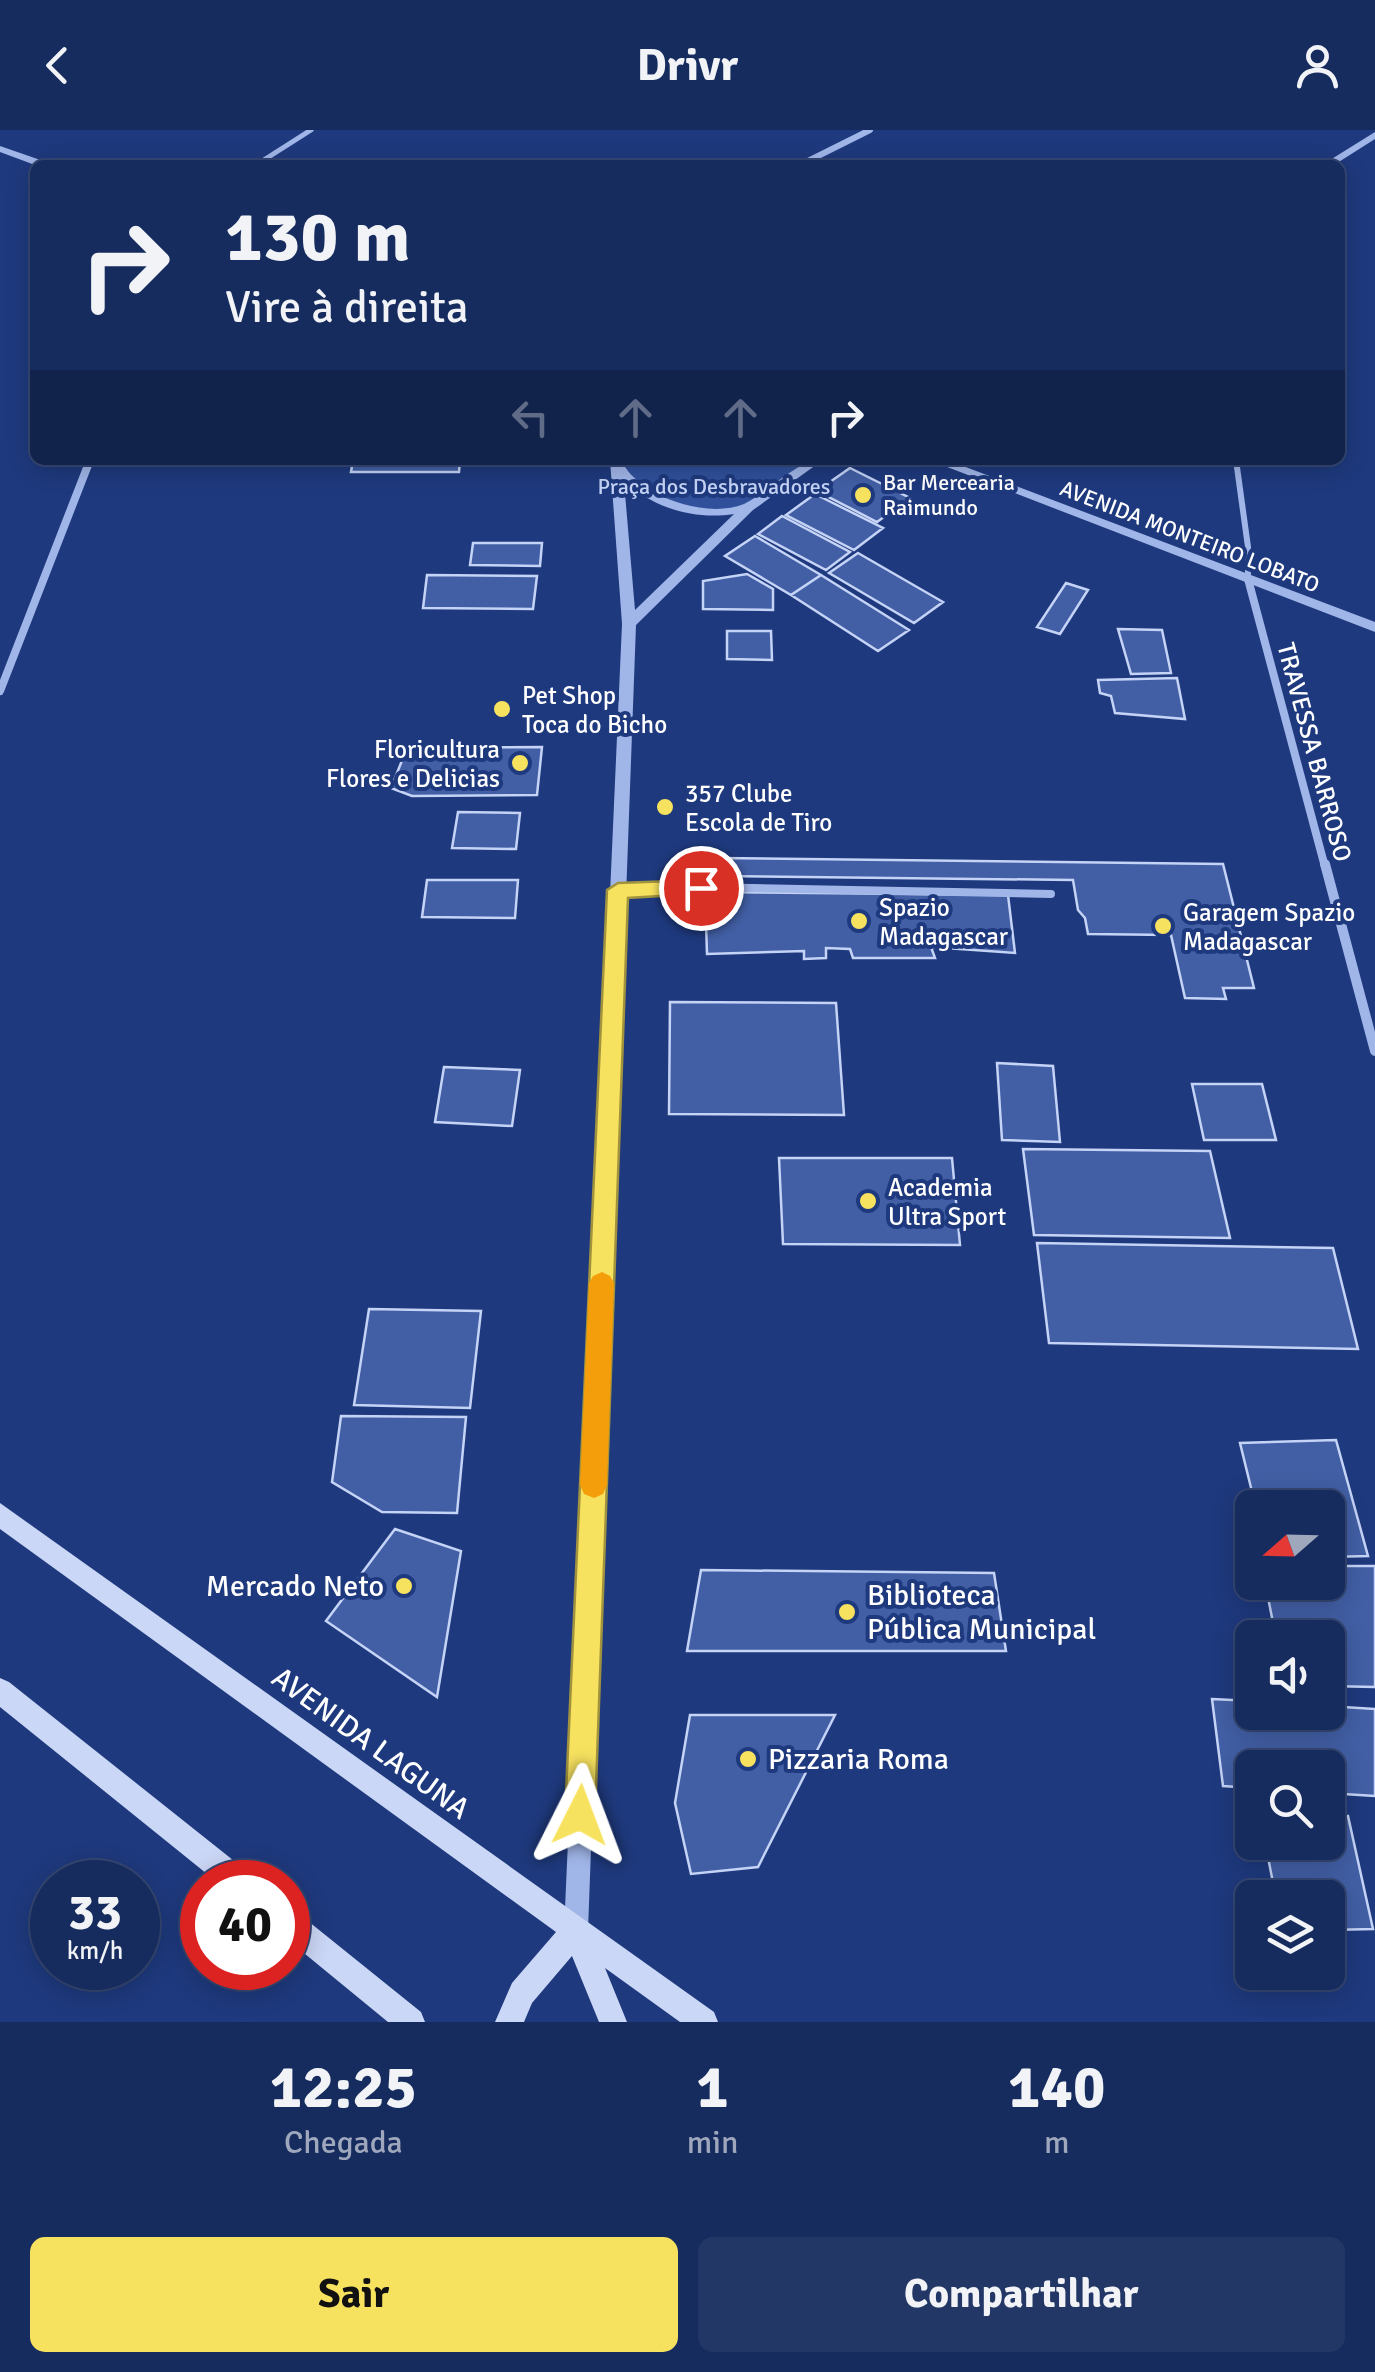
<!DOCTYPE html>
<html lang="pt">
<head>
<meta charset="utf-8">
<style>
  body { margin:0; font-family:Signika,sans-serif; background:#233767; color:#f1f3f6; height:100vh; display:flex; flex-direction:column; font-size:38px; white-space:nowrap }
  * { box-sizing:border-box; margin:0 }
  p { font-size:32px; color:#9ea7bc }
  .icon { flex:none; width:55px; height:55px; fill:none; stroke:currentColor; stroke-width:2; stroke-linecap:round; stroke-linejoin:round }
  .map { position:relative; height:1892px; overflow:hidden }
  .drawer { display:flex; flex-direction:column; background:#162b5e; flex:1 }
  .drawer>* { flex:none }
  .guide { position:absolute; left:30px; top:30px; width:1315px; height:305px; border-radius:15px; box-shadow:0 5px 25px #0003,0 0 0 2px #354773; background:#162b5e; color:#f1f3f6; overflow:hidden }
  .needle { width:65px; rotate:250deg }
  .tools { position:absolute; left:1235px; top:1360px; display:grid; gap:20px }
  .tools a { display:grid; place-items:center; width:110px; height:110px; border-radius:15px; background:#162b5e; box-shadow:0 5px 25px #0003,0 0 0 2px #354773; font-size:50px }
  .speed { position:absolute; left:30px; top:1730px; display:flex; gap:20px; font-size:50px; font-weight:700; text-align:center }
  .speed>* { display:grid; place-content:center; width:130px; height:130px; border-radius:50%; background:#162b5e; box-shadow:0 5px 25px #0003,0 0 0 2px #354773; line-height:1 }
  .speed small { font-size:25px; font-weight:400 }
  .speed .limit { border:15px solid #d22; background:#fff; color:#111 }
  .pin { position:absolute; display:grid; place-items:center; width:85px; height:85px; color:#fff; margin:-42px; border:5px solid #fff; border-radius:50%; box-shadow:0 2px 10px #0007 }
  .me { position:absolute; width:110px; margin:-55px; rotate:3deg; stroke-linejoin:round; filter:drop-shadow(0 0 8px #0008) }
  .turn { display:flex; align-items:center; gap:35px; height:210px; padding:0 30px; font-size:45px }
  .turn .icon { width:130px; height:130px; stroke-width:2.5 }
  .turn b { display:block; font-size:70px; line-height:85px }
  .lanes { display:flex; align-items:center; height:95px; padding:0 30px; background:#0003; justify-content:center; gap:50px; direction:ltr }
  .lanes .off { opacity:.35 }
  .eta { display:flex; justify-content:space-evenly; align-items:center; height:170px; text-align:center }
  .eta b { font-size:60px; font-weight:800; line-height:70px }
  .action { display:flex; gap:20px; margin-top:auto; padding:20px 30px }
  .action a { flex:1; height:115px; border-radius:15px; background:#f7e25f; color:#111; font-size:40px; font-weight:800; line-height:115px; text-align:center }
  .action a+a { background:#233767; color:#f1f3f6 }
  header { display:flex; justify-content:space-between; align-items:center; height:130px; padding:0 30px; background:#162b5e; font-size:45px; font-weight:800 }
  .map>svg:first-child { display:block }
</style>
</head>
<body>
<header><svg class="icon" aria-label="back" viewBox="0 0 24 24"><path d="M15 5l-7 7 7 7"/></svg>Drivr<svg class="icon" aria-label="person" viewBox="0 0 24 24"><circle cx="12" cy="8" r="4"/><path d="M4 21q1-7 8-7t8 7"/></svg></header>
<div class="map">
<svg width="1375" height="1892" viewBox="0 0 1375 1892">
  <rect width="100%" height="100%" fill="#1e397d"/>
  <path fill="#30509b" d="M616,330H810L811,334L748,377L722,383L653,368Z"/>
  <path fill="#425fa5" stroke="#c4d3f6" stroke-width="2.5" d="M353,330H460L459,342H351Z
    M850,338L910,368L877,392L817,361Z
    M815,364L883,398L854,420L786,385Z
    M782,386L850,422L826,440L758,404Z
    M755,406L821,445L791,465L725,426Z
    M473,413H542L540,436L470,435Z
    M858,423L943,472L914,493L829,443Z
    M747,444L773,459V480L703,479V451Z
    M427,445L537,446L533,479L423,478Z
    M821,445L909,500L878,521L791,465Z
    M1066,453L1088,460L1060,504L1037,497Z
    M1118,499L1162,500L1171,543L1131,544Z
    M727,501H771L772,530L727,529Z
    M1177,548L1185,589L1115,583L1111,566L1100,563L1098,550Z
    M542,617L537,665L412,666L391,658L407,618Z
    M458,682L520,683L516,719L452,718Z
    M719,728L1223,734L1254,858H1223L1226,869L1185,868L1171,805L1088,804L1085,788L1078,780L1073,750L718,746Z
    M427,750H518L515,788L422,787Z
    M705,762L1008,765L1015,823L931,817L935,828H853L850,819L826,818V828L804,829V821L707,824Z
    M670,872L836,873L844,985L669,984Z
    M997,933L1053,936L1060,1012L1002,1010Z
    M444,937L520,940L512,996L435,992Z
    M1192,954H1262L1276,1010H1204Z
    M1023,1019L1210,1021L1230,1108L1034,1105Z
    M779,1028H952L960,1115L783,1114Z
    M1037,1113L1333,1118L1358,1219L1049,1213Z
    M369,1179L481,1181L470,1278L354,1275Z
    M341,1286L466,1287L457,1383L382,1382L332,1352Z
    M1336,1310L1368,1426L1328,1427V1378H1256L1240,1313Z
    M395,1399L461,1421L437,1567L326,1491Z
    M1328,1436H1375V1557L1328,1556V1508H1276L1265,1452H1328Z
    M701,1440L994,1443L1006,1521H687Z
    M1212,1569L1252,1571V1582H1328V1576L1375,1579V1666L1328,1663V1638H1252V1658L1223,1656Z
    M690,1585H835L758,1737L691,1744L675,1673Z
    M1328,1686H1348L1373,1799L1328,1800V1768H1276L1265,1712H1328Z"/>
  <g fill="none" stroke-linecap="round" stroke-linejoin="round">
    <path stroke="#a0b5e8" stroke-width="5" d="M256,35L311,0"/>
    <path stroke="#a0b5e8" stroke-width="6" d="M1236,330L1248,417V449"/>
    <path stroke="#a0b5e8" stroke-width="8" d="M618,760L701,757L1051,764"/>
    <path stroke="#a0b5e8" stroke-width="6" d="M800,35L870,0"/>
    <path stroke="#a0b5e8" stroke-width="8" d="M1248,449L1325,737
      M0,561L90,330"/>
    <path stroke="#a0b5e8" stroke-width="10" d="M1325,734L1375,921"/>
    <path fill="#a0b5e8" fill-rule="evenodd" d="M1375,2V9L1334,35H1322Z
      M0,16L49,33L50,35H35L0,22Z
      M610,330H622C626,344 642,354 654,362C678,376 717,385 744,374C757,368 770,356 782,348C797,338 806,330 823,330L753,380L636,495L588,1801L585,1810L576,1813L567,1810L564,1801L622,494ZM624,352C656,378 692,390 734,384L635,480Z
      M929,330H947L1375,492V502Z"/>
    <path fill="#cbd7f6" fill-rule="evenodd" d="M0,1373L714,1882L718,1892H680L605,1838L627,1892H599L572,1826L532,1873L524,1892H495L512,1853L556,1802L0,1399Z
      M0,1548L9,1552L248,1742L251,1752H217L0,1577Z
      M288,1779L298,1783L421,1882L425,1892H388L288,1810Z"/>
  </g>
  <path fill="#f7e25f" stroke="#a1933e" stroke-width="2.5" d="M701,750L709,752L712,758L709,763L628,768L595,1685L591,1696L580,1700L570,1696L565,1685L607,760L618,753Z"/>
  <path fill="#f59e0b" d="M602,1142L610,1146L614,1153L607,1355L603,1364L594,1368L584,1364L580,1355L589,1153L593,1146Z"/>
  <g fill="#f7e25f" stroke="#1e397d" stroke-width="4">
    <circle cx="863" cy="365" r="10"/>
    <circle cx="502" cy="579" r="10"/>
    <circle cx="520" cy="633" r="10"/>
    <circle cx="665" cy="677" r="10"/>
    <circle cx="859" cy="791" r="10"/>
    <circle cx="1163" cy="796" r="10"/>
    <circle cx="868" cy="1071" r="10"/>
    <circle cx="404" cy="1456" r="10"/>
    <circle cx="847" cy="1482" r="10"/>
    <circle cx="748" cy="1629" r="10"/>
  </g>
  <g text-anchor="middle" stroke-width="8" stroke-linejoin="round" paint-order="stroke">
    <g font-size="22" fill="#fff" stroke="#1e397d" text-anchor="start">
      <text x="883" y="360">Bar Mercearia<tspan x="883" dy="25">Raimundo</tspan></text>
    </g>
    <g font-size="22" fill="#c4d3f6" stroke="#1e397d">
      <text x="714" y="364">Praça dos Desbravadores</text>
    </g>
    <g font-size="22" fill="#fff" stroke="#1e397d">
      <text transform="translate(1190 406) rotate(21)" y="8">AVENIDA MONTEIRO LOBATO</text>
    </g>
    <g font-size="25" fill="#fff" stroke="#1e397d" text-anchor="start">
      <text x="522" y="574">Pet Shop<tspan x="522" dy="29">Toca do Bicho</tspan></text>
      <text x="500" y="628" text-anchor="end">Floricultura<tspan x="500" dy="29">Flores e Delicias</tspan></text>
      <text x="685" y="672">357 Clube<tspan x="685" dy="29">Escola de Tiro</tspan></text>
      <text x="879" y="786">Spazio<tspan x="879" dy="29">Madagascar</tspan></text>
      <text x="1183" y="791">Garagem Spazio<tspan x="1183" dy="29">Madagascar</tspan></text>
      <text x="888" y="1066">Academia<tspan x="888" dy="29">Ultra Sport</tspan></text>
    </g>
    <g font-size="25" fill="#fff" stroke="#1e397d">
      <text transform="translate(1315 622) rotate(75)" y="9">TRAVESSA BARROSO</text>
    </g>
    <g font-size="30" fill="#fff" stroke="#1e397d" text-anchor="start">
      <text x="384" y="1466" text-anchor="end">Mercado Neto</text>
      <text x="867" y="1475">Biblioteca<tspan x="867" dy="34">Pública Municipal</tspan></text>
      <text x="768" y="1639">Pizzaria Roma</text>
    </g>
    <g font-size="30" fill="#fff" stroke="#1e397d">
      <text transform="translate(371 1613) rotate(36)" y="10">AVENIDA LAGUNA</text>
    </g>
  </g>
</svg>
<div class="tools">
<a><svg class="needle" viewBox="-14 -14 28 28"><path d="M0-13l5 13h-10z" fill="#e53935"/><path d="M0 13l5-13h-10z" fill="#9ea7bc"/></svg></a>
<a><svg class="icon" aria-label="sound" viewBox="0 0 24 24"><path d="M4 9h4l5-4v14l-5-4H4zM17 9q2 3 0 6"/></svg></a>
<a><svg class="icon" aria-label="search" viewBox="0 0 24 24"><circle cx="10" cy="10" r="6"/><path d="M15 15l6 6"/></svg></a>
<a><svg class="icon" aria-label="layers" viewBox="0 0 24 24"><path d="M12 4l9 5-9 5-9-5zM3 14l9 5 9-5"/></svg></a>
</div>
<div class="speed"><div>33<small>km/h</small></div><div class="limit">40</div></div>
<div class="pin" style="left:701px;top:758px;background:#d93025"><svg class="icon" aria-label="arrive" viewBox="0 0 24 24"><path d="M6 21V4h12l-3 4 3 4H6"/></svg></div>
<svg class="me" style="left:580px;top:1685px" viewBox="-20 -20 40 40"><path d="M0-17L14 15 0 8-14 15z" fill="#f7e25f" stroke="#fff" stroke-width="4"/></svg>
<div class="guide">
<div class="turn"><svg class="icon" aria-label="right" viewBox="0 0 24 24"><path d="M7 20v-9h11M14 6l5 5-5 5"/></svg><div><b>130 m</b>Vire à direita</div></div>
<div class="lanes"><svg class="icon off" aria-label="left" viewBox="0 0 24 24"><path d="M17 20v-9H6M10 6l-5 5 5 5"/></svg><svg class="icon off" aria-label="ahead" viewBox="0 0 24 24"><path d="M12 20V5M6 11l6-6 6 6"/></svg><svg class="icon off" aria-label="ahead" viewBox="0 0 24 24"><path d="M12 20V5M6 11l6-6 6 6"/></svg><svg class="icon" aria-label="right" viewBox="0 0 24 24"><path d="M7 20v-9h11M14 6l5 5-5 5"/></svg></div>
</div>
</div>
<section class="drawer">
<div class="eta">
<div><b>12:25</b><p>Chegada</p></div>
<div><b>1</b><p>min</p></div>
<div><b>140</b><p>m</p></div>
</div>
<div class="action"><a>Sair</a><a>Compartilhar</a></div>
</section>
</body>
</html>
